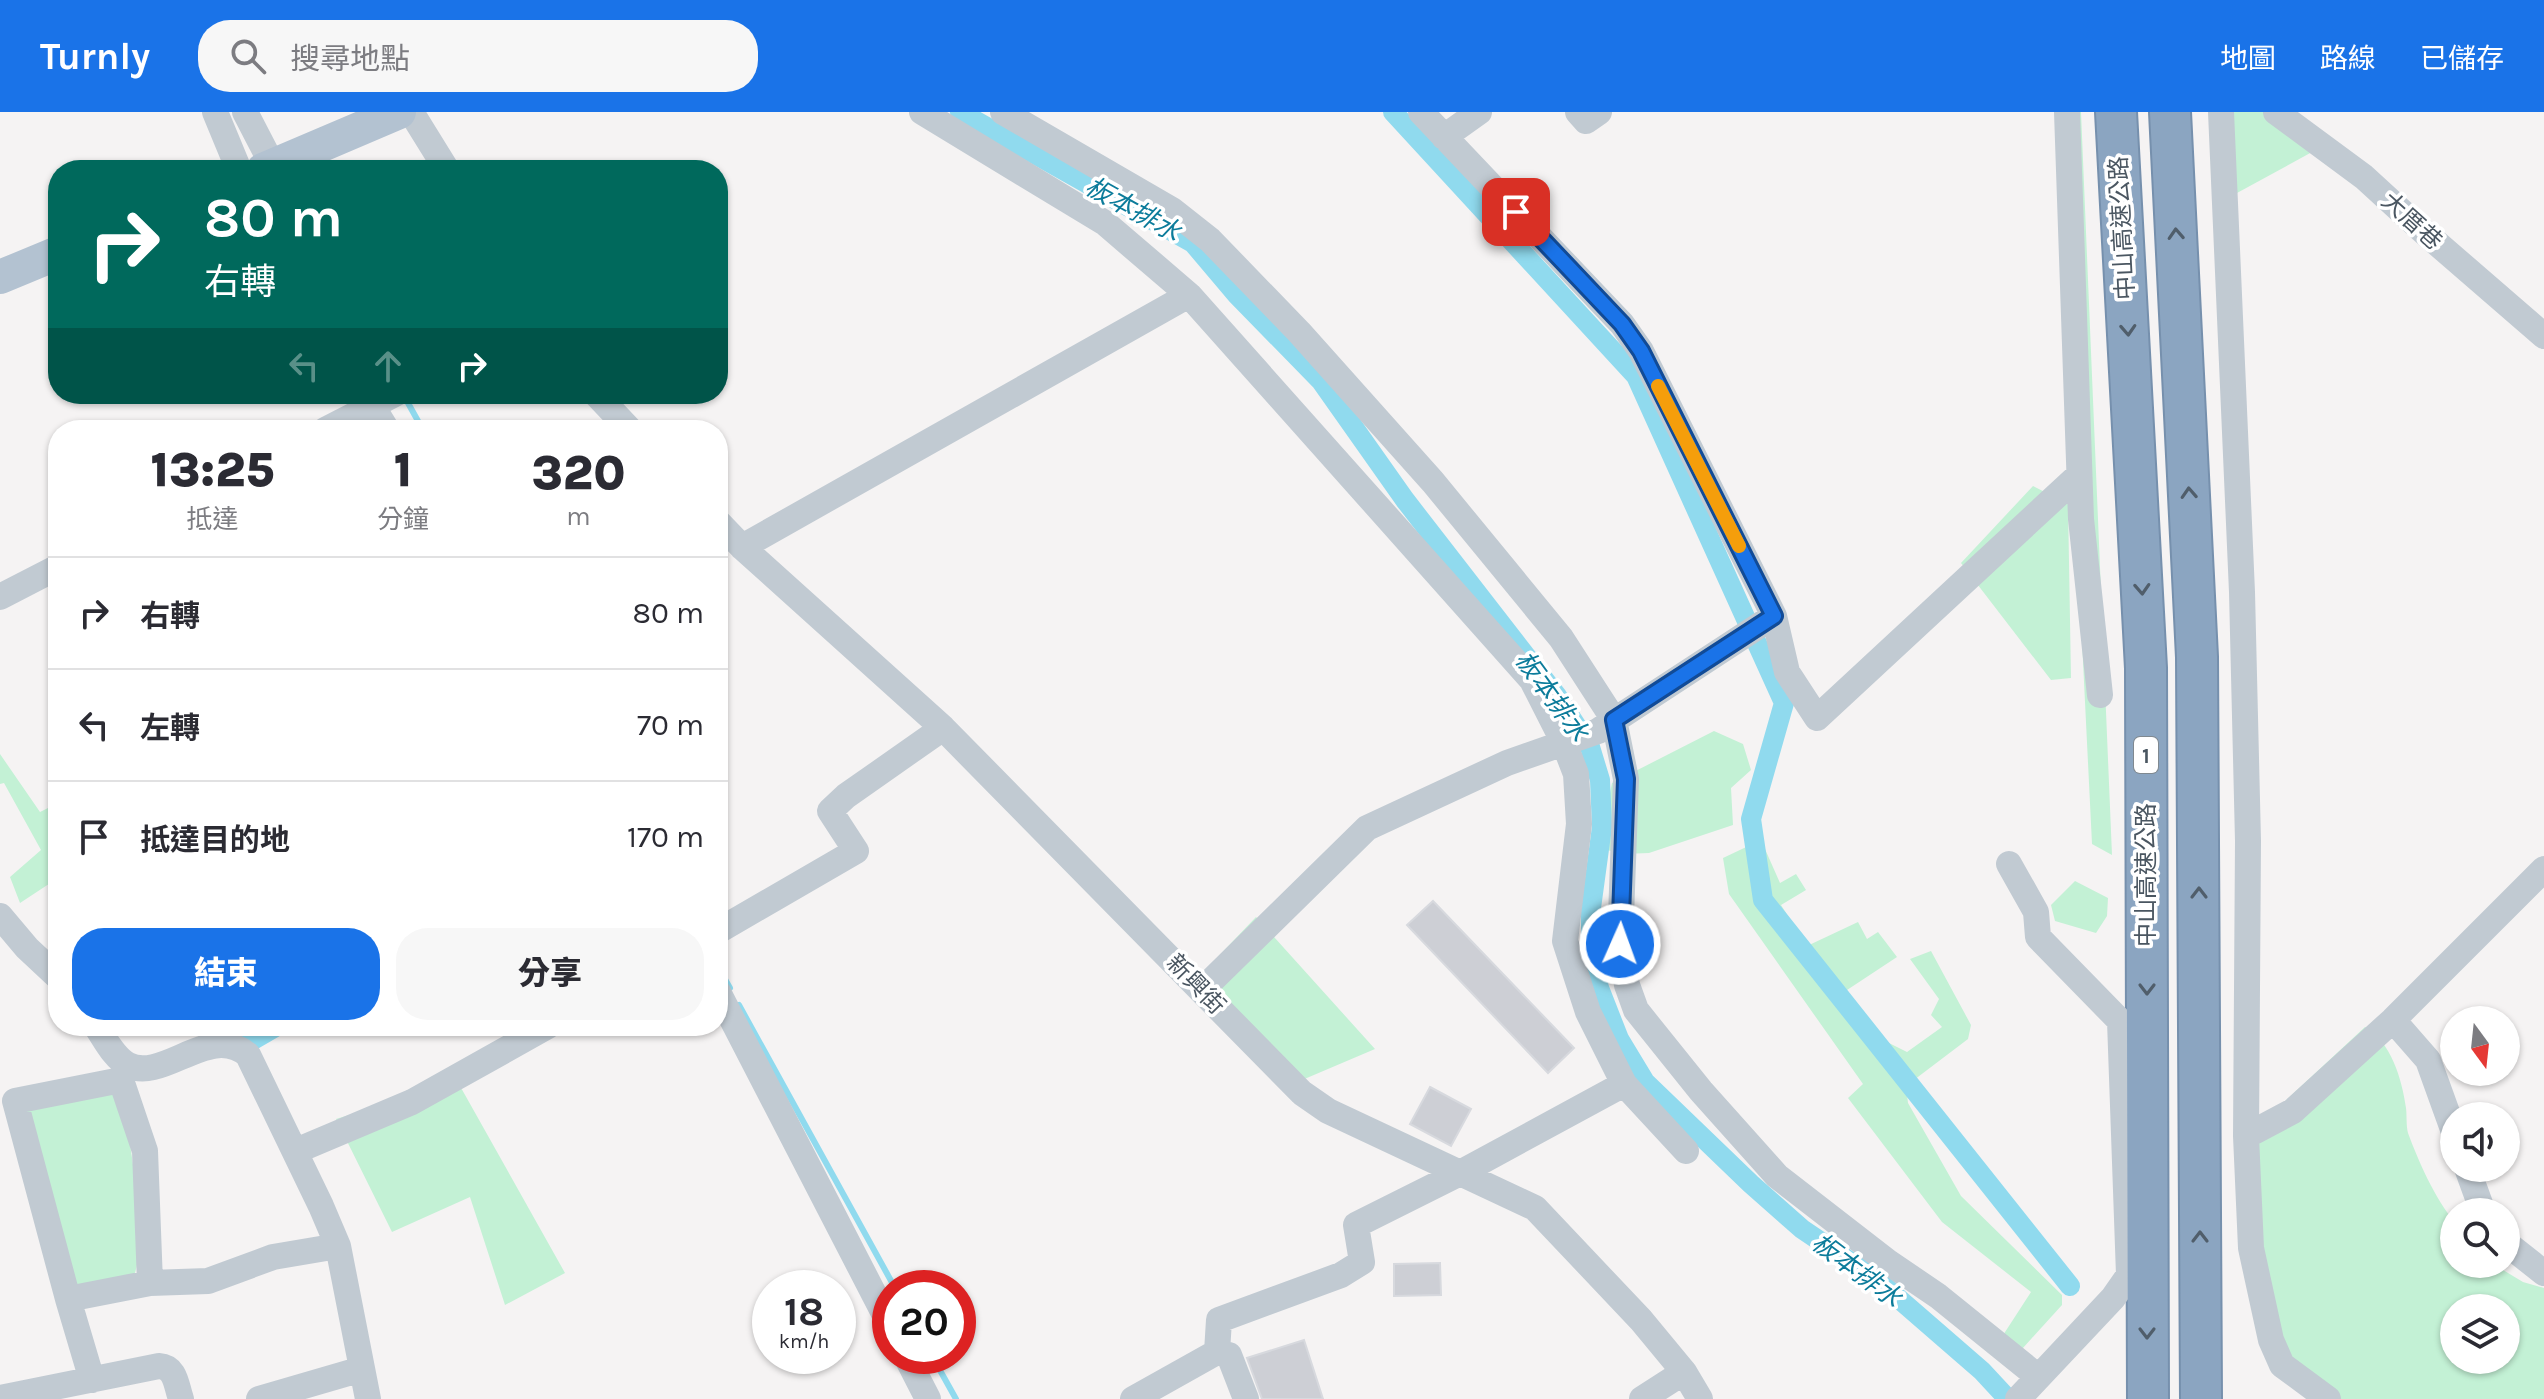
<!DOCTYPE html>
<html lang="zh-TW">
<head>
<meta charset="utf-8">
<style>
  body { margin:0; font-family:Karla,"Noto Sans TC",sans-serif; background:#f7f7f7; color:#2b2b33; height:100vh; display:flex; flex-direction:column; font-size:30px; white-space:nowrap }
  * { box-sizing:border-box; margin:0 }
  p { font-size:26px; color:#7c7c81 }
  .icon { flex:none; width:44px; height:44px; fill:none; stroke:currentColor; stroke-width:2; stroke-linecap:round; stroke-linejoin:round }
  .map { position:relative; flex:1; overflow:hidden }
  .drawer { position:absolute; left:48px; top:308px; width:680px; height:616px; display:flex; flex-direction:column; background:#fff; border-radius:32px; box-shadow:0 2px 6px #0004 }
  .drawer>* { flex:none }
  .banner { position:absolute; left:48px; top:48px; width:680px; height:244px; border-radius:32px; box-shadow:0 2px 6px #0004; background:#00695c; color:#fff; overflow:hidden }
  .needle { width:52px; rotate:165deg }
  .fabs { position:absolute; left:2440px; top:894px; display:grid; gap:16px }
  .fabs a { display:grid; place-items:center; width:80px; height:80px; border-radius:50%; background:#fff; box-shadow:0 2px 6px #0004; font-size:40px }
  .speed { position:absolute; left:752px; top:1158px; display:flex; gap:16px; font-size:40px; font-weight:700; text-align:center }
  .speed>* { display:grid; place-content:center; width:104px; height:104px; border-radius:50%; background:#fff; box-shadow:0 2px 6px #0004; line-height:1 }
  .speed small { font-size:20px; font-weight:400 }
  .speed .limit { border:12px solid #d22; background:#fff; color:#111 }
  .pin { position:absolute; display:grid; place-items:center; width:68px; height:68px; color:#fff; margin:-34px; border-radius:16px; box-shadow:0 4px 12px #0006 }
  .me { position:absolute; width:88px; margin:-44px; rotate:2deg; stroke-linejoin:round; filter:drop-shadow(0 0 6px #0008) }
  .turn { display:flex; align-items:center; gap:28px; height:168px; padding:0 24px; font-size:36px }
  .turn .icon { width:104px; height:104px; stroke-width:2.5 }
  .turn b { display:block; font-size:56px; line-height:68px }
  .lanes { display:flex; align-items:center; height:76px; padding:0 24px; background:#0003; justify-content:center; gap:40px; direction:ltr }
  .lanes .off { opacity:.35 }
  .eta { display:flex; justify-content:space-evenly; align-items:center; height:136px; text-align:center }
  .eta b { font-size:48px; font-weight:800; line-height:56px }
  .button { display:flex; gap:16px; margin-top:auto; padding:16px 24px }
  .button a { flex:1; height:92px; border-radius:32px; background:#1a73e8; color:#fff; font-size:32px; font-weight:800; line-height:92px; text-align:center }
  .button a+a { background:#f7f7f7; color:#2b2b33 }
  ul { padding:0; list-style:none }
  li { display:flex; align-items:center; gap:24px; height:112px; padding:0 24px; border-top:2px solid #e1e1e2 }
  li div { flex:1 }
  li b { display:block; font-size:30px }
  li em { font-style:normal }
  header { display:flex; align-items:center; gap:48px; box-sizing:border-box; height:112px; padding:0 40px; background:#1a73e8; color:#fff }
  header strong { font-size:38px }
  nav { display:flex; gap:44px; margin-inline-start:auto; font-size:28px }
  .search { width:560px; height:72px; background:#f7f7f7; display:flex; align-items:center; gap:20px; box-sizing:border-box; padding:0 28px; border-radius:32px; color:#7c7c81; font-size:30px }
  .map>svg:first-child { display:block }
</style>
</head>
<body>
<header>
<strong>Turnly</strong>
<div class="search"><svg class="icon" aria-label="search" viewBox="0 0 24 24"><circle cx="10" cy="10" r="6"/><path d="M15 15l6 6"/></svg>搜尋地點</div>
<nav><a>地圖</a><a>路線</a><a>已儲存</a></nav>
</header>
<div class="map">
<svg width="2544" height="1287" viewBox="0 0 2544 1287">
  <rect width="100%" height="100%" fill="#f5f3f3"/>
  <path fill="#c3f1d5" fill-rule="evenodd" d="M2056,0H2081L2112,743L2092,732Z
    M2215,0H2273L2323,34L2237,81Z
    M2033,374L2068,392L2071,566L2051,568L1961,451Z
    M1714,619L1743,632L1751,658L1731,676L1733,713L1649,741L1623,742L1599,736L1612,671Z
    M0,642L40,700L58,691V766L20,791L10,765L41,738L4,671L0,672Z
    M1761,728L1780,771L1796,762L1806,778L1781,793L1807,834L1858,810L1867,827L1878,820L1897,845L1844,880L1877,925L1907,940L1942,915L1931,903L1939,887L1910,847L1931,839L1971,913L1968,927L1906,974L1908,991L1961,1084L2062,1183V1193L2013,1247L1996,1234L2031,1180L1942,1110L1848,986L1863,972L1729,782L1723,746Z
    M2075,769L2108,786L2107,804L2096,821L2055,809L2051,793Z
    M1256,805L1375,937L1288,974L1192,872Z
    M2365,915C2391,930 2402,967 2406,996C2407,1004 2406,1013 2408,1021C2418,1048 2435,1087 2454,1109V1152H2493L2523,1170L2544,1176V1287H2307L2254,1167V1018ZM2454,1196H2506V1248H2454Z
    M451,958L565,1161L505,1193L470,1085L392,1120L336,1007L389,991Z
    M110,959L126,1006L144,1125L133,1169L73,1189L13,1018L35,984Z"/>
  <path fill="#90daee" d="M231,914H281L285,921L254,939L232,923L233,917Z"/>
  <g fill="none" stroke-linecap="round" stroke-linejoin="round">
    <path stroke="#90daee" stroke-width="6" d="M403,282L423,318
      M718,855L730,876
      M739,893L895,1176
      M932,1244L956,1287"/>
    <path stroke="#90daee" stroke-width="20" d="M960,0L1193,131L1237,183L1321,269L1405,388L1557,584L1590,635L1600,668L1602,715L1591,796V834L1599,876L1619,927L1645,970L1751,1072L1802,1117L1876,1167L1982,1259L2008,1287
      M1393,0L1636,264L1784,591L1751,707L1763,788L2070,1174"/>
  </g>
  <path fill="#cdcfd5" stroke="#d7d9de" stroke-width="2" d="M1433,789L1574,936L1548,961L1407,813Z
    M1430,975L1471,997L1451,1034L1410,1012Z
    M1440,1151L1441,1183L1394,1184V1152Z
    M1304,1228L1323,1287H1262L1247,1246Z"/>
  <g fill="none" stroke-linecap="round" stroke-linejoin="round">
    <defs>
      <path id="highway" d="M2116,0L2146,556L2148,1287
        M2170,0L2197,545L2201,1287"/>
    </defs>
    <use href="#highway" stroke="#7690ad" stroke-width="44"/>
    <path stroke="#c1cad2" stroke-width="26" d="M215,0L239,58
      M245,0L273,54
      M411,0L447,58
      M922,0L1105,111L1189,183
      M1003,0L1172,98L1210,128L1299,220L1433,370L1561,526L1614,608L1626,667L1620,832L1627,873L1636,898L1701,979L1777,1064L1888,1150L1938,1184L2037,1264
      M1421,0L1622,212L1641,239L1774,504
      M1578,0L1586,9L1599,0
      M2067,0L2081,407L2100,583
      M2221,0L2242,480L2248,729L2246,1024L2251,1136L2271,1228L2282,1253L2328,1287
      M2276,0L2364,65L2424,120L2544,224
      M1444,25L1479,0
      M365,282L387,318
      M596,282L630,318
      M325,318L395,282
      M718,410L742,435L943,616L1302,981L1328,999L1535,1096L1641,1208L1684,1260L1700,1287
      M742,435L1189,183L1532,568L1564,631L1576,662L1579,712L1565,829L1588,900L1624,972L1686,1039
      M0,485L58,455
      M2009,752L2036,800L2038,825L2120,909L2129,1163L2113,1186L2018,1287
      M0,804L27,836L58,865
      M718,819L856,739L830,699L846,684L943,616
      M1202,878L1367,716L1507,651L1598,619L1774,504L1787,560L1817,606L2079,363
      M718,880L890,1213
      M2393,908L2428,948L2454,1020
      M96,914C105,927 114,946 128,953C163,971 210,910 248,943L321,1094L338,1134L368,1287
      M2246,1024L2293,999L2393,908L2544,757
      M303,1036L412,990L548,914
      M2467,1056L2483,1100
      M2506,1131L2544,1161
      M68,1187L150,1171L208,1169L273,1145L338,1134
      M1217,1240L1229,1243L1246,1287
      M906,1244L928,1287
      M92,1268L68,1187L15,989L121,968L145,1039L150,1171
      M0,1286L159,1254C176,1255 176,1273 181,1287
      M259,1287L362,1257
      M1133,1287L1217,1240L1219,1208L1341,1163L1362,1150L1356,1113L1462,1060L1624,972
      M1642,1287L1684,1260"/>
    <path stroke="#b3c2d1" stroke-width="34" d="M263,58L399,0
      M0,165L58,141"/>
    <use href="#highway" stroke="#8ba5c1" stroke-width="40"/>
  </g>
  <defs><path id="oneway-chevron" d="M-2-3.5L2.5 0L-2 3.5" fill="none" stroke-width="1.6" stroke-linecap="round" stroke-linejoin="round" transform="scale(2)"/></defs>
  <g stroke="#505e6b">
    <use href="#oneway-chevron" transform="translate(2176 122) rotate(-93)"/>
    <use href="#oneway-chevron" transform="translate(2128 218) rotate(87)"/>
    <use href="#oneway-chevron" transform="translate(2189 381) rotate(-93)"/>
    <use href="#oneway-chevron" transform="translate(2142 477) rotate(87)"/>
    <use href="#oneway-chevron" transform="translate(2199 781) rotate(-90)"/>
    <use href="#oneway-chevron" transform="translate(2147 877) rotate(90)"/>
    <use href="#oneway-chevron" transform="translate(2200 1125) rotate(-90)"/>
    <use href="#oneway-chevron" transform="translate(2147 1221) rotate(90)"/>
  </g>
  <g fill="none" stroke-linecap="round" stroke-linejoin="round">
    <defs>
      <path id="route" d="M1516,100L1622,212L1641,239L1774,504L1614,608L1626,667L1620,832"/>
    </defs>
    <use href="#route" stroke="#114b97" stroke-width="20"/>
    <use href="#route" stroke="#1a73e8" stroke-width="14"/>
    <path stroke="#f59e0b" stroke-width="14" d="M1658,274L1739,434"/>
  </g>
  <g text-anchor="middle" stroke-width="7" stroke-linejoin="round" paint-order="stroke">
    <rect fill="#fff" stroke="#808990" stroke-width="2" x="2134" y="625" width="24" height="36" rx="6"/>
    <g font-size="22" font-weight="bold" fill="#4a5661">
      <text x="2146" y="651">1</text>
    </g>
    <g font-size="24" fill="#4a5661" stroke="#fff">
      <text transform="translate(2412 109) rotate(42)" y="8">大厝巷</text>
      <text transform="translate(2122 116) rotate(-93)" y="8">中山高速公路</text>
      <text transform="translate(2146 763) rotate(-90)" y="8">中山高速公路</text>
      <text transform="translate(1196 872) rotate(46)" y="8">新興街</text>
    </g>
    <g font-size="26" font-style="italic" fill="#0c7c9b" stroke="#fff">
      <text transform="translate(1133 97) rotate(29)" y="9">板本排水</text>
      <text transform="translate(1552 584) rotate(54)" y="9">板本排水</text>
      <text transform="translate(1857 1158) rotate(37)" y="9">板本排水</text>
    </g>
  </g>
</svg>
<div class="fabs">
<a><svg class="needle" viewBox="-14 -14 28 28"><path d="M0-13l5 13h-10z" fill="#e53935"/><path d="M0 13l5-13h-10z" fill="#7c7c81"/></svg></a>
<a><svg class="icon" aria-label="sound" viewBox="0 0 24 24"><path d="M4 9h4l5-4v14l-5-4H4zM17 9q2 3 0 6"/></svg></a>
<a><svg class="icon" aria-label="search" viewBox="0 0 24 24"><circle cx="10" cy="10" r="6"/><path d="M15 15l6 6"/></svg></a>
<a><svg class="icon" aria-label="layers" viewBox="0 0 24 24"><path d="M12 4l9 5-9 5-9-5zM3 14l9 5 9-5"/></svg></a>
</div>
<div class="speed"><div>18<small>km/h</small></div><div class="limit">20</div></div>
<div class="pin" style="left:1516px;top:100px;background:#d93025"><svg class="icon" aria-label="arrive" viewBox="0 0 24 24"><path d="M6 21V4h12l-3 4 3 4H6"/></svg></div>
<svg class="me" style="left:1620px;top:832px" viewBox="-20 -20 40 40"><circle r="17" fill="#1a73e8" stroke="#fff" stroke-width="3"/><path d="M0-11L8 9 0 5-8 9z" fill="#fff"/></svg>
<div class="banner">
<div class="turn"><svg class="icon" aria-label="right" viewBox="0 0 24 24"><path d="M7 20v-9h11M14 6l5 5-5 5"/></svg><div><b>80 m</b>右轉</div></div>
<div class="lanes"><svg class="icon off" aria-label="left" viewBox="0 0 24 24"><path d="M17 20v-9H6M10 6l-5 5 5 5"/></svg><svg class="icon off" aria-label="ahead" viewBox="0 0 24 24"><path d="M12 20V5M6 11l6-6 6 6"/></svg><svg class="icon" aria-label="right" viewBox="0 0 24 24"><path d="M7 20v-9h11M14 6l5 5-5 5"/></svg></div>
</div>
<section class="drawer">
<div class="eta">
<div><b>13:25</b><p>抵達</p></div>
<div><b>1</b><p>分鐘</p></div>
<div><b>320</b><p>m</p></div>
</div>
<ul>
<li><svg class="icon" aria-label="right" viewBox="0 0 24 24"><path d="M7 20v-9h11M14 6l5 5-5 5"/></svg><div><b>右轉</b></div><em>80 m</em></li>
<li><svg class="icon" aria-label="left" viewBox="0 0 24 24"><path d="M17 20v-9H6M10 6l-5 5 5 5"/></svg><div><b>左轉</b></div><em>70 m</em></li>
<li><svg class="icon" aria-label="arrive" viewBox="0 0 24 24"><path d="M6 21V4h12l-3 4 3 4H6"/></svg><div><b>抵達目的地</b></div><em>170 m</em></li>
</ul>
<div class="button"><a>結束</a><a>分享</a></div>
</section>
</div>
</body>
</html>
